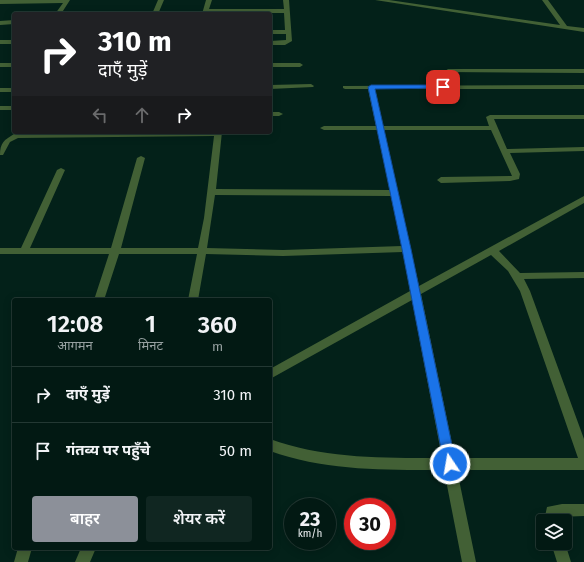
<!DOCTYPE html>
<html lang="hi">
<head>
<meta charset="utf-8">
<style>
  body { margin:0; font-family:"Fira Sans","Noto Sans Devanagari",sans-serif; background:#102621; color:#f1f3f6; height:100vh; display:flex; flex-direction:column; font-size:15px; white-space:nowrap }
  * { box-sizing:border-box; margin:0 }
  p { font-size:13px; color:#96a0a0 }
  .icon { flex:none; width:22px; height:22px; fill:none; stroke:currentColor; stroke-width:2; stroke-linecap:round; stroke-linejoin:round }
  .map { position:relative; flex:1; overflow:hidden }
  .panel { position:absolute; left:12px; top:298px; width:260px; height:252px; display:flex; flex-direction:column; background:#021913; border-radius:4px; box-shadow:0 2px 10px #0003,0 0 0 1px #233833 }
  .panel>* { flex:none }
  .top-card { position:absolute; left:12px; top:12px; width:260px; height:122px; border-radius:4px; box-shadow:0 2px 10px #0003,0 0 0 1px #233833; background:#202124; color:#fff; overflow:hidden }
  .buttons { position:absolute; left:536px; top:514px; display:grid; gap:8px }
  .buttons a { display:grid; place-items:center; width:36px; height:36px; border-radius:4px; background:#021913; box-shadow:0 2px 10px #0003,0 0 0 1px #233833; font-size:20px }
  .speed { position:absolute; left:284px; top:498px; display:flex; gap:8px; font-size:20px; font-weight:700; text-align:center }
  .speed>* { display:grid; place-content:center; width:52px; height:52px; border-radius:50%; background:#021913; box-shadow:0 2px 10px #0003,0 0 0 1px #233833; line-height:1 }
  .speed small { font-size:10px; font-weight:400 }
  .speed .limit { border:6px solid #d22; background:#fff; color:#111 }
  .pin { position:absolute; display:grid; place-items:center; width:34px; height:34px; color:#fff; margin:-17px; border-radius:8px; box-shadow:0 2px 6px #0006 }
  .me { position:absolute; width:44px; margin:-22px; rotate:348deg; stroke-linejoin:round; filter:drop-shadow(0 0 3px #0008) }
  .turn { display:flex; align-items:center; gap:14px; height:84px; padding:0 20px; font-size:18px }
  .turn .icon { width:52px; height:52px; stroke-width:2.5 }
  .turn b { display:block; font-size:28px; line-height:34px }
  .lanes { display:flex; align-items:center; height:38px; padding:0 20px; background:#0003; justify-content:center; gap:20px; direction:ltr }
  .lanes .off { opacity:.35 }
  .eta { display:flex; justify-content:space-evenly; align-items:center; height:68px; text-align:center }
  .eta b { font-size:24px; font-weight:600; line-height:28px }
  .cta { display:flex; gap:8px; margin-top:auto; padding:8px 20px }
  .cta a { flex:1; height:46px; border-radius:4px; background:#8c9099; color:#fff; font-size:16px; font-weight:600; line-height:46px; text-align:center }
  .cta a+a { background:#102621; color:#f1f3f6 }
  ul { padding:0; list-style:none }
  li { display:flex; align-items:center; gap:12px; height:56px; padding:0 20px; border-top:1px solid #233833 }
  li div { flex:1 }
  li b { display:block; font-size:15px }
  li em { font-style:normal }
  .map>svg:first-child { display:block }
</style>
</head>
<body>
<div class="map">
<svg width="584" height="562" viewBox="0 0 584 562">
  <rect width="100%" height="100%" fill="#032119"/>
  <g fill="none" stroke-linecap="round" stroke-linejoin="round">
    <path fill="#426035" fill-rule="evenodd" d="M0,0H70L61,14H55L63,3L0,4Z
      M158,0H164L158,14H152Z
      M206,0H212L209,9H284L283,0H289L292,41L285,45H270V41L286,40V34H270V30H285L284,13H208V14H202Z
      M375,0H389L560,25L542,0H548L567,26L584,28V32Z
      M14,20V24L0,25V21Z
      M0,40H14V44H0Z
      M0,63H14V67H0Z
      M270,63H300L303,65L300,67H270Z
      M448,69H584V73L446,72L445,71Z
      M311,84L314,86L313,87L270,89V85Z
      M584,85V89H375L383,126H489L486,117L490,115H584V119H494L507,149L584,147V151L510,153L520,174L519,179L510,181L441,183L437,180L441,177L512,176L491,130H384L419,286L584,196V203L499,251L520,273L584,272V278L524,279L530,291L584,439V470H457L476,562H462L444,470C385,470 326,471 270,451V439C325,459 384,458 442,458L412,300L270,379V369L410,291L403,252L283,256L206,254L198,300H188L197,254H119L104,300H94L109,254H0V248H21L57,170L61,168L65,170L30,248H111L137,158L141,156L145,158L121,248H198L204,218L214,136L18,138L10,142L3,155H0C0,143 4,140 14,134L222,132L216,189L390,190L377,130H324L320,128L324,126H376L368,89H345L343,88V86ZM215,195L391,196L402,246L283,250L207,248ZM491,255L508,271L520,291L578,458H455L421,294Z
      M0,88H14V92H0Z
      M0,106H14V110H0Z
      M270,112H279L283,114L279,116H270Z
      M562,504H584V516L558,517V521H544L547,507Z
      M551,543H565L571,562H557Z
      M18,548H32L28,562H14Z
      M81,548H96L90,562H75Z"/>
  </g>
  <path fill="#1a73e8" stroke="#114b97" d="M443,85L445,86V88L375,89L411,249L456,464L454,468L450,469L446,468L444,464L402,249L368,87L371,85Z"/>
</svg>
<div class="buttons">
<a><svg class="icon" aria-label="layers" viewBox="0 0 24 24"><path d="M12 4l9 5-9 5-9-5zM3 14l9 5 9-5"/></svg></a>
</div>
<div class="speed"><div>23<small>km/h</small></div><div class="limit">30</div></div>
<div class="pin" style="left:443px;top:87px;background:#d93025"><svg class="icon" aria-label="arrive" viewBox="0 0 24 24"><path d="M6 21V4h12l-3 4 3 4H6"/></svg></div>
<svg class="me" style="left:450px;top:464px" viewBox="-20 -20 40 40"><circle r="17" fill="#1a73e8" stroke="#fff" stroke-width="3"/><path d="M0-11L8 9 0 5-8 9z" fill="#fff"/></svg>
<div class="top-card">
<div class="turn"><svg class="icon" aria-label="right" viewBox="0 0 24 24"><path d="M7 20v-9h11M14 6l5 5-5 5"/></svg><div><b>310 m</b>दाएँ मुड़ें</div></div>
<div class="lanes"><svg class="icon off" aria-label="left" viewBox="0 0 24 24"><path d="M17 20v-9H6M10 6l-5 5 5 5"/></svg><svg class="icon off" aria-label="ahead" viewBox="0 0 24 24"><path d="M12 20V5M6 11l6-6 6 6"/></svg><svg class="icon" aria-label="right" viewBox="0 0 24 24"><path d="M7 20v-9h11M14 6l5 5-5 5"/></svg></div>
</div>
<section class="panel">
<div class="eta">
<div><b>12:08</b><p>आगमन</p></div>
<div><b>1</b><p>मिनट</p></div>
<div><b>360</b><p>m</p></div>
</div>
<ul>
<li><svg class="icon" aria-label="right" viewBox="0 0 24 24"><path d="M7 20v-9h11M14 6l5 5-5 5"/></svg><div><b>दाएँ मुड़ें</b></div><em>310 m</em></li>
<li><svg class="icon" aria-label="arrive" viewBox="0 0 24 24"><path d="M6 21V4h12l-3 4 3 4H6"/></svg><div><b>गंतव्य पर पहुँचे</b></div><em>50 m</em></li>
</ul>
<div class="cta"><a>बाहर</a><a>शेयर करें</a></div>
</section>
</div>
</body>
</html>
